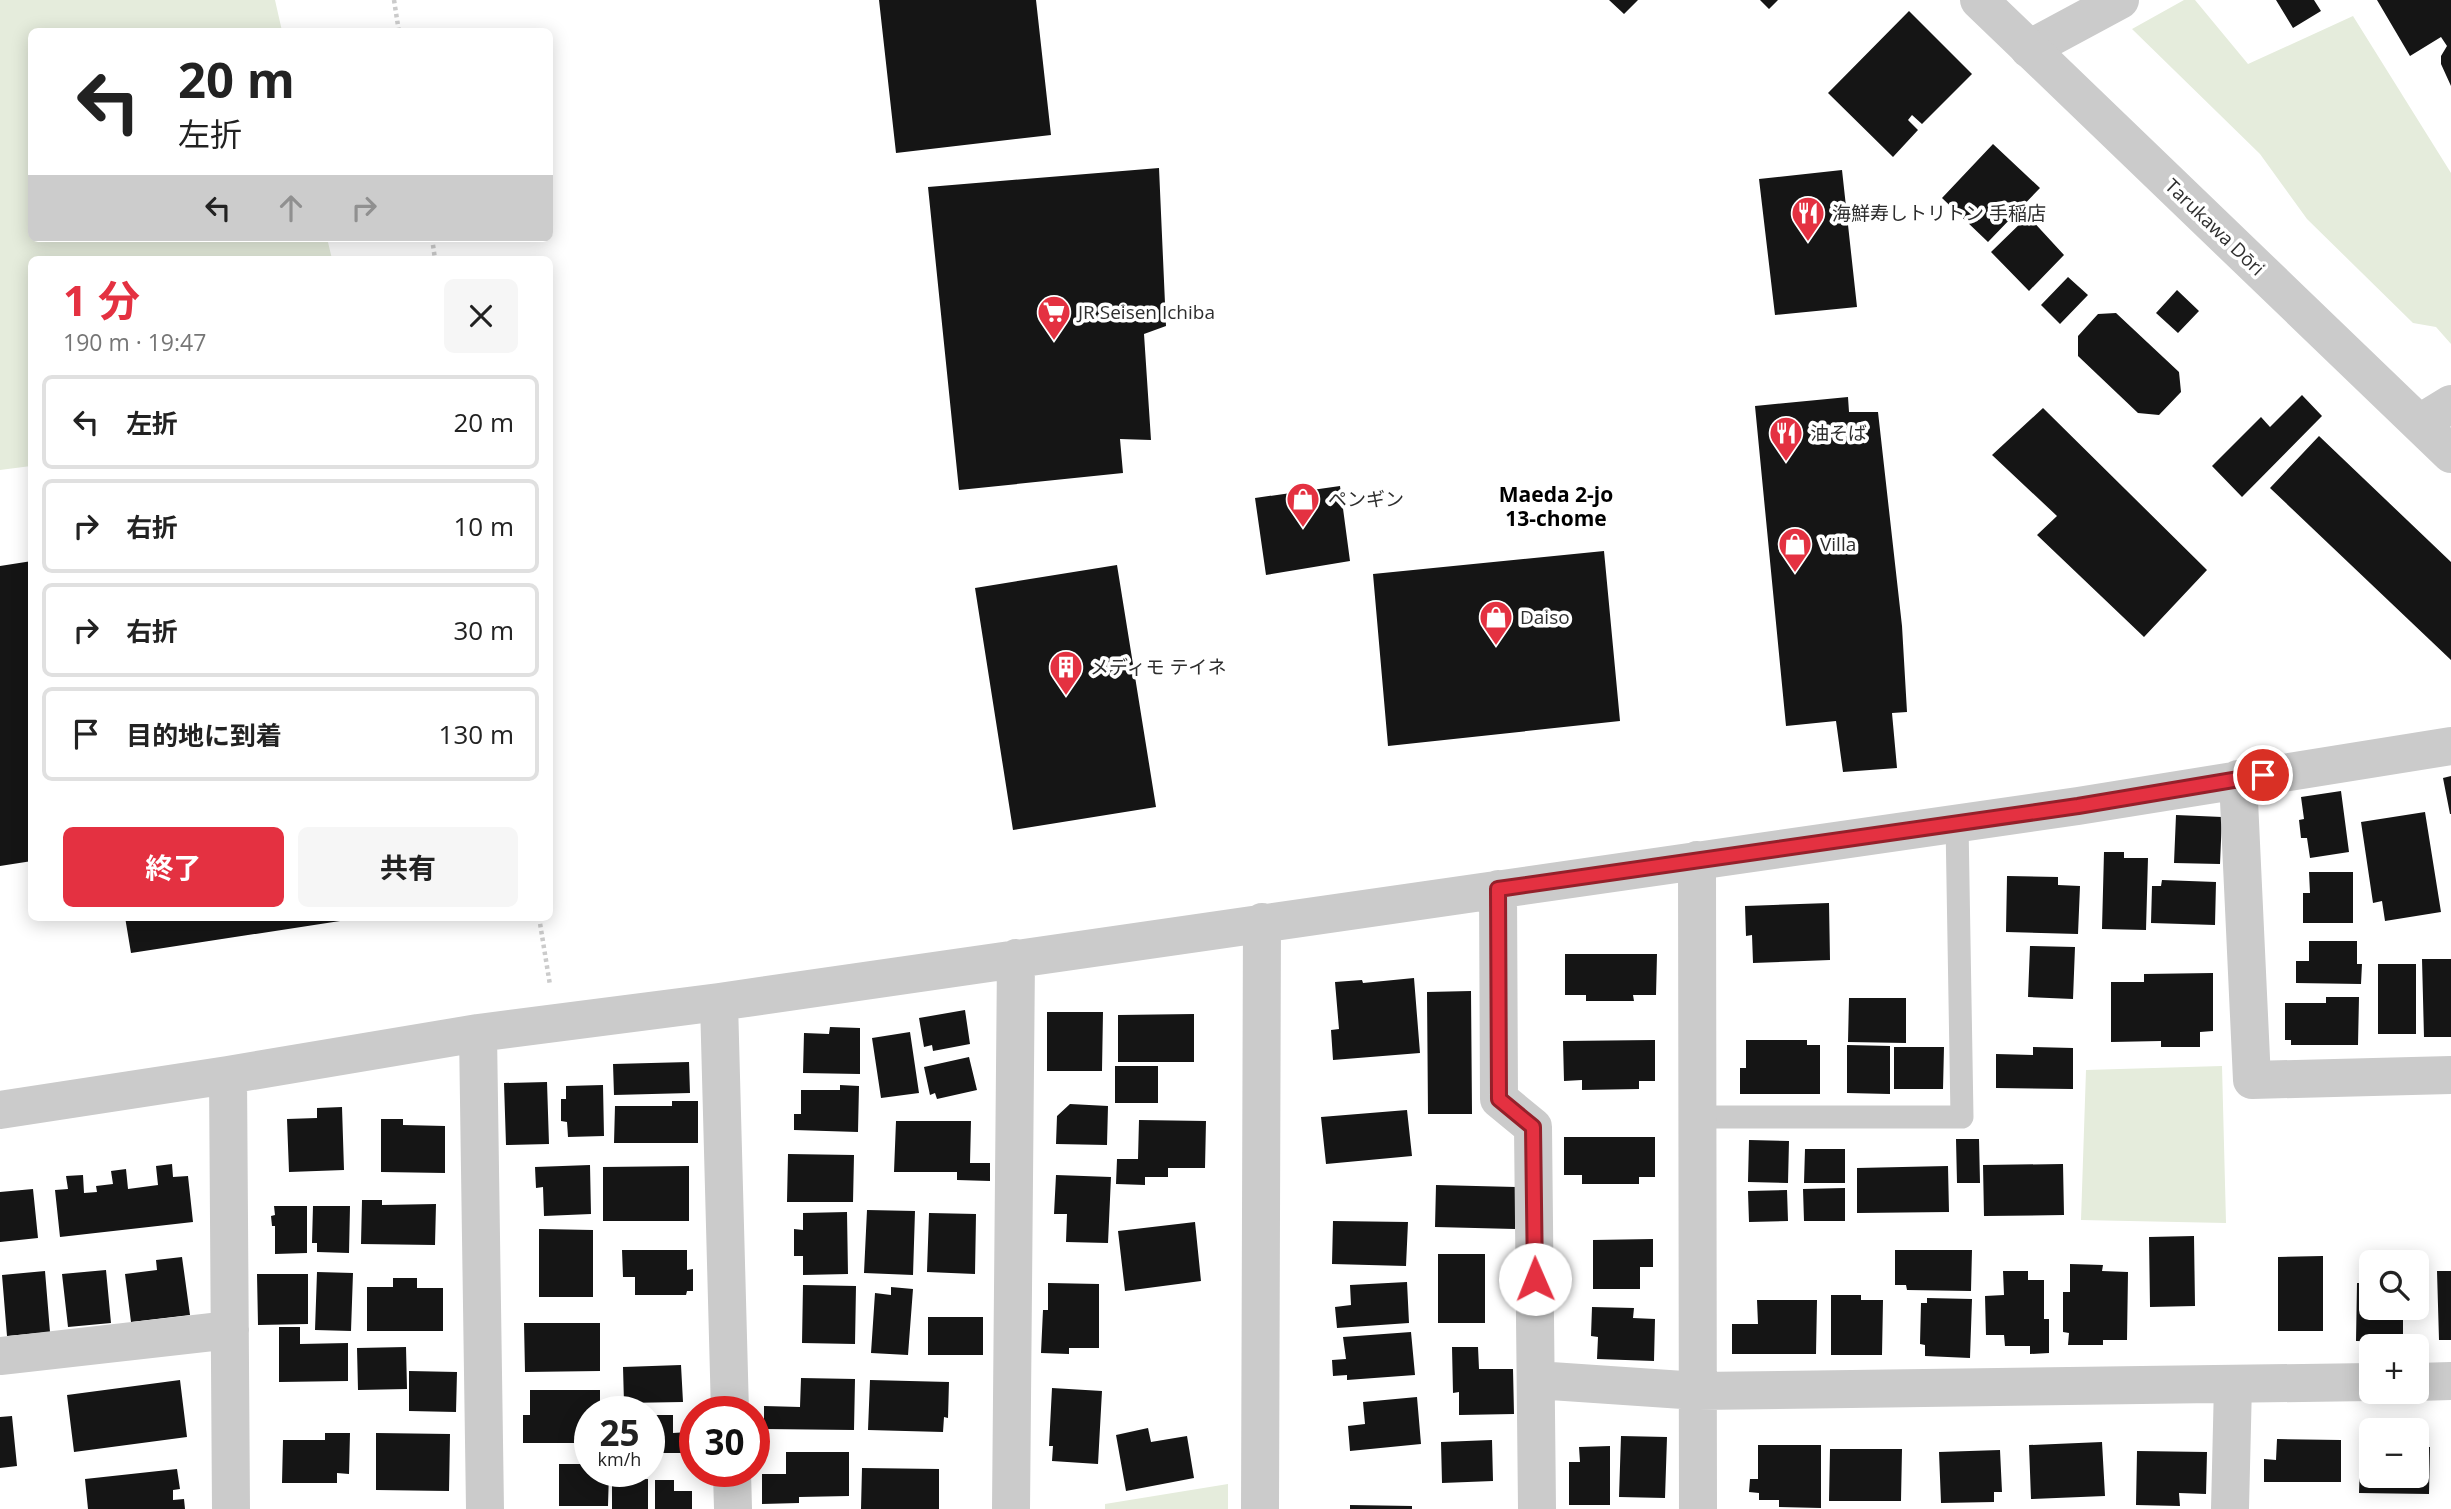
<!DOCTYPE html>
<html lang="ja">
<head>
<meta charset="utf-8">
<style>
  body { margin:0; font-family:"Open Sans","Noto Sans JP",sans-serif; background:#f6f6f6; color:#222; height:100vh; display:flex; flex-direction:column; font-size:26px; white-space:nowrap }
  * { box-sizing:border-box; margin:0 }
  p { font-size:23px; color:#767676 }
  .icon { flex:none; width:38px; height:38px; fill:none; stroke:currentColor; stroke-width:2; stroke-linecap:round; stroke-linejoin:round }
  .map { position:relative; flex:1; overflow:hidden }
  .side { position:absolute; left:28px; top:256px; width:525px; height:665px; display:flex; flex-direction:column; background:#fff; border-radius:10px; box-shadow:0 4px 18px #0003 }
  .side>* { flex:none }
  .guide { position:absolute; left:28px; top:28px; width:525px; height:214px; border-radius:10px; box-shadow:0 4px 18px #0003; background:#fff; color:#222; overflow:hidden }
  .tools { position:absolute; left:2359px; top:1250px; display:grid; gap:14px }
  .tools a { display:grid; place-items:center; width:70px; height:70px; border-radius:10px; background:#fff; box-shadow:0 4px 18px #0003; font-size:35px }
  .speed { position:absolute; left:574px; top:1396px; display:flex; gap:14px; font-size:35px; font-weight:700; text-align:center }
  .speed>* { display:grid; place-content:center; width:91px; height:91px; border-radius:50%; background:#fff; box-shadow:0 4px 18px #0003; line-height:1 }
  .speed small { font-size:18px; font-weight:400 }
  .speed .limit { border:10px solid #d22; background:#fff; color:#111 }
  .pin { position:absolute; display:grid; place-items:center; width:60px; height:60px; color:#fff; margin:-30px; border:4px solid #fff; border-radius:50%; box-shadow:0 2px 7px #0007 }
  .me { position:absolute; width:77px; margin:-38px; rotate:359deg; stroke-linejoin:round; filter:drop-shadow(0 0 5px #0008) }
  .turn { display:flex; align-items:center; gap:24px; height:147px; padding:0 35px; font-size:32px }
  .turn .icon { width:91px; height:91px; stroke-width:2.5 }
  .turn b { display:block; font-size:49px; line-height:60px }
  .lanes { display:flex; align-items:center; height:66px; padding:0 35px; background:#0003; justify-content:center; gap:35px; direction:ltr }
  .lanes .off { opacity:.35 }
  .round { display:grid; place-items:center; flex:none; width:74px; height:74px; border-radius:10px; background:#f6f6f6 }
  .summary { display:flex; align-items:center; justify-content:space-between; height:119px; padding:0 35px }
  h1 { font-size:42px; font-weight:700; line-height:52px; color:#e43141 }
  .action { display:flex; gap:14px; margin-top:auto; padding:14px 35px }
  .action a { flex:1; height:80px; border-radius:10px; background:#e43141; color:#fff; font-size:28px; font-weight:700; line-height:80px; text-align:center }
  .action a+a { background:#f6f6f6; color:#222 }
  ul { padding:0; list-style:none }
  li { display:flex; align-items:center; gap:21px; height:94px; margin:0 14px 10px; padding:0 21px; border:4px solid #e0e0e0; border-radius:10px }
  li div { flex:1 }
  li b { display:block; font-size:26px }
  li em { font-style:normal }
  .map>svg:first-child { display:block }
</style>
</head>
<body>
<div class="map">
<svg width="2451" height="1509" viewBox="0 0 2451 1509">
  <rect width="100%" height="100%" fill="#fff"/>
  <path fill="#e5ecdc" d="M0,0H275L282,31L32,32V238H327L332,259H32L31,466L0,470Z
    M2184,0H2195L2248,64L2353,16L2451,173V344L2436,327L2413,323L2307,219L2260,154L2132,29Z
    M2222,1066L2226,1223L2081,1220L2086,1070Z
    M1228,1484V1509H1105V1504Z"/>
  <path fill="#151515" d="M879,0H1036L1051,135L896,153Z
    M1609,0H1638L1624,14Z
    M1760,0H1778L1769,9Z
    M2276,0H2314L2321,11L2293,28Z
    M2377,0H2451V86L2441,64V56L2447,46L2441,37L2410,56Z
    M1909,11L1972,74L1922,124L1912,115L1908,120L1918,130L1893,157L1828,93Z
    M1993,144L2040,188L1988,242L1942,198Z
    M1159,168L1166,326L1144,334L1151,440L1120,439L1123,473L959,490L928,187Z
    M1842,170L1857,307L1775,315L1759,179Z
    M2028,216L2064,255L2029,291L1991,252Z
    M2068,277L2088,295L2060,324L2041,305Z
    M2177,290L2199,311L2178,333L2156,313Z
    M2116,313L2179,372L2181,392L2159,415L2138,413L2078,356V336L2098,314Z
    M2302,395L2322,416L2242,497L2212,466L2261,417L2270,427Z
    M1848,397L1849,412H1878L1902,626L1907,712L1892,713L1897,768L1843,772L1836,721L1786,726L1755,406Z
    M2043,408L2207,570L2144,637L2037,535L2057,516L1992,455Z
    M2319,436L2451,562V660L2270,488Z
    M1340,486L1350,561L1266,575L1255,498Z
    M1604,551L1620,721L1388,746L1373,574Z
    M32,561V861L0,866V566Z
    M1117,565L1156,807L1013,830L975,588Z
    M2451,776V814H2450L2443,778Z
    M2341,791L2349,852L2310,858L2307,838H2301L2299,820L2304,819L2301,797Z
    M2425,812L2441,912L2385,921L2382,901L2373,903L2361,822Z
    M2176,815L2222,817L2220,864L2174,863Z
    M2104,852H2124V858H2148L2146,930L2102,929Z
    M2309,872H2353V923H2303V893H2310Z
    M2007,876L2058,877V885L2080,886L2078,934L2006,932Z
    M2162,880L2216,882L2215,925L2151,923L2152,886H2161Z
    M1829,903L1830,960L1753,963L1752,935L1746,936L1745,906Z
    M125,917H353V919L131,953Z
    M2309,941H2357V964H2362L2361,984L2296,983V961H2309Z
    M2030,946L2075,947L2073,999L2028,997Z
    M1565,954H1657L1656,995H1633L1634,1001H1586V995H1565Z
    M2422,959H2451V1037H2424Z
    M2378,964H2416V1034H2378Z
    M2213,973V1031L2200,1032V1047H2161V1041L2111,1042V982H2144V974Z
    M1414,978L1420,1053L1333,1060L1331,1030L1339,1029L1335,982L1362,980L1363,983Z
    M1471,991L1472,1114H1428L1427,992Z
    M2326,997H2359L2358,1045H2291V1040H2285V1003H2326Z
    M1849,998H1906V1043L1848,1042Z
    M965,1010L970,1044L933,1051L932,1045L924,1047L919,1018Z
    M1047,1012H1103L1102,1071H1047Z
    M1194,1014V1062H1118V1015Z
    M830,1027L860,1028V1074L803,1073L804,1033L829,1034Z
    M910,1032L919,1093L881,1098L872,1038Z
    M1655,1040V1081H1639V1089L1582,1090V1080L1564,1081L1563,1041Z
    M1746,1040H1807V1045H1820V1094H1740V1068H1746Z
    M1847,1045L1890,1046V1094L1847,1093Z
    M1894,1047H1944L1943,1089H1894Z
    M2033,1047L2073,1048V1089L1996,1088V1054L2033,1055Z
    M969,1057L977,1090L937,1099L935,1093L930,1095L924,1067Z
    M689,1062L690,1093L614,1095L613,1064Z
    M1115,1066H1158V1103H1115Z
    M547,1082L549,1144L506,1145L504,1083Z
    M603,1085L604,1136L568,1137L567,1122L561,1121V1099H566V1086Z
    M840,1085L859,1086L858,1132L794,1130V1114H801V1090H840Z
    M672,1101H698V1143H614L615,1106H672Z
    M1070,1104L1108,1106L1107,1145L1056,1144L1057,1116Z
    M342,1107L344,1170L289,1172L287,1119L317,1118V1108Z
    M1407,1110L1412,1156L1326,1164L1321,1117Z
    M381,1119H403V1125L445,1126V1173L381,1172Z
    M1139,1120L1206,1121L1205,1168H1168V1177H1145V1185L1116,1184L1117,1159H1138Z
    M896,1121H971L970,1163H990V1181L957,1180V1172H894Z
    M1564,1137H1655V1177H1639V1184H1582V1175H1564Z
    M1956,1139H1979L1980,1183H1957Z
    M1749,1140L1789,1141L1788,1183L1748,1182Z
    M1805,1149H1845V1183H1804Z
    M788,1154L854,1155L853,1202H787Z
    M172,1164L173,1177L188,1176L193,1222L60,1237L55,1190L68,1189L66,1176L83,1175L84,1193L97,1192L96,1186L113,1184L111,1171L126,1169L128,1189L158,1185L156,1166Z
    M2063,1164L2064,1215L1984,1216L1983,1165Z
    M590,1165L591,1214L544,1216L543,1187L536,1188L535,1167Z
    M689,1166V1221H603V1167Z
    M1948,1166L1949,1212L1857,1213V1168Z
    M1056,1175L1111,1177L1108,1243L1066,1242L1067,1214H1054Z
    M1436,1185L1516,1187L1515,1229L1435,1227Z
    M1845,1188V1221H1804L1803,1189Z
    M33,1189L38,1238L0,1242V1192Z
    M1787,1190L1788,1221L1749,1222L1748,1191Z
    M362,1200H382V1205L436,1204L435,1245L361,1244Z
    M274,1206H307V1253L275,1254V1226H272L271,1216L275,1215Z
    M313,1206H350L349,1253L317,1252V1243H312Z
    M867,1210L915,1211L913,1275L864,1273Z
    M847,1212L848,1274L803,1275V1256H794V1229L803,1230V1213Z
    M929,1213L976,1214L975,1274L927,1272Z
    M1333,1221L1408,1222L1406,1266L1332,1264Z
    M1195,1222L1201,1281L1125,1291L1118,1231Z
    M539,1229L593,1230V1297H539Z
    M2194,1236L2195,1306L2150,1307L2149,1237Z
    M1653,1239V1267H1640V1289H1593V1240Z
    M622,1250H687V1270L693,1269V1291H687L686,1295H635V1277H623Z
    M1895,1250H1972L1971,1291L1907,1290L1906,1285H1895Z
    M1438,1254H1485V1323H1438Z
    M2323,1256V1331H2278V1257Z
    M182,1257L190,1315L131,1322L125,1274L157,1270L156,1260Z
    M2070,1264L2103,1265L2102,1271L2128,1272L2127,1340H2103V1345H2068L2069,1333L2063,1332V1292H2070Z
    M106,1270L111,1323L68,1327L62,1274Z
    M45,1271L50,1332L7,1336L2,1275Z
    M2003,1271H2028V1280H2044V1319H2049V1353L2030,1354V1346H2005L2004,1335H1986L1985,1296L2004,1295Z
    M2437,1271H2451V1340H2439Z
    M317,1272L353,1273L351,1331L315,1330Z
    M257,1274H308V1324L258,1325Z
    M393,1278H417V1288H443V1331H367V1287H393Z
    M1407,1282L1409,1323L1337,1328L1335,1307L1351,1305L1350,1285Z
    M1048,1283L1099,1284V1348H1069V1354L1041,1353L1043,1310H1048Z
    M2357,1283H2371V1307H2403V1342L2356,1341Z
    M803,1285L856,1286L855,1344L802,1343Z
    M891,1287L913,1289L908,1355L871,1353L875,1293L891,1295Z
    M1831,1295H1861V1300H1883L1882,1355H1831Z
    M1927,1298L1972,1299L1970,1358L1925,1356V1345L1920,1344L1921,1303H1927Z
    M1757,1300H1817L1816,1354H1732V1324H1758Z
    M1592,1307L1634,1308L1633,1318L1655,1319L1654,1361L1597,1359L1598,1337L1591,1336Z
    M928,1317H983V1355H928Z
    M524,1323H600V1371L525,1372Z
    M279,1327H300V1344L348,1343V1381L279,1382Z
    M1411,1332L1415,1375L1347,1380V1375L1333,1376L1332,1360L1346,1359L1343,1337Z
    M406,1347L407,1389L358,1390L357,1348Z
    M1452,1347H1478L1479,1369H1513L1514,1414L1459,1415V1392L1453,1393Z
    M681,1365L683,1402L624,1403L623,1367Z
    M409,1371L457,1372L456,1412L409,1411Z
    M801,1378L855,1379L854,1430L764,1429V1406L800,1407Z
    M180,1380L187,1437L74,1452L67,1395Z
    M870,1380L949,1382L948,1418L944,1417L943,1432L868,1430Z
    M1052,1388L1102,1391L1098,1464L1052,1461L1053,1446H1049Z
    M530,1390H600V1412H590V1443H523V1415H530Z
    M1417,1397L1421,1444L1350,1451L1348,1426L1365,1424L1363,1402Z
    M649,1415H673V1433L688,1432V1453H649Z
    M12,1416L17,1466L0,1468V1417Z
    M1148,1428L1151,1442L1187,1436L1194,1478L1126,1491L1116,1435Z
    M325,1433H350L349,1474L337,1473V1483H282L283,1440H325Z
    M376,1433L450,1434L449,1491L376,1490Z
    M1621,1436L1667,1437L1665,1498L1619,1497Z
    M2277,1439L2341,1440V1482H2264V1459L2276,1460Z
    M1492,1440L1493,1481L1442,1483L1441,1442Z
    M2102,1442L2105,1496L2031,1499L2029,1445Z
    M1758,1445H1821V1508L1779,1507V1500H1759V1493L1749,1492L1750,1479H1758Z
    M1610,1446V1505H1569V1462H1580L1579,1447Z
    M2417,1447H2430L2429,1494L2359,1493L2360,1461H2371V1475H2417Z
    M1830,1449H1902L1901,1501H1829Z
    M2000,1450L2002,1492H1994V1502L1941,1503L1939,1452Z
    M2137,1451L2207,1452L2206,1494L2179,1493L2180,1506L2136,1505Z
    M786,1452H849V1496L799,1497V1503L762,1504V1474H786Z
    M559,1464H590V1472H609L608,1506H559Z
    M862,1468L939,1469V1509H861Z
    M177,1469L180,1489L173,1490V1500L184,1499L185,1509H88L85,1479Z
    M648,1479V1509H612V1480Z
    M655,1480H674V1491H692V1509H655Z
    M1350,1505L1412,1506V1509H1350Z"/>
  <g fill="none" stroke-linecap="round" stroke-linejoin="round">
    <path stroke="#cbcbcb" stroke-width="4.5" stroke-dasharray="3.5 3.5" stroke-linecap="butt" d="M394,0L399,32
      M432,238L435,259
      M539,917L550,985"/>
    <path stroke="#cbcbcb" stroke-width="23" d="M1697,1117H1962L1957,823"/>
    <path stroke="#cbcbcb" stroke-width="38" d="M2029,49L2120,0
      M2238,779L2252,1080L2451,1075
      M1697,860L1698,1509
      M1498,889L1499,1099L1533,1127L1537,1509
      M719,1002L730,1412
      M478,1033L485,1509
      M228,1075L231,1509
      M0,1110L228,1075L478,1033L719,1002L2078,806L2451,746
      M0,1356L230,1330
      M1536,1380L1698,1391L2371,1382
      M2417,1382L2451,1381
      M732,1472L733,1509
      M1011,1509L1016,958
      M1260,1509L1262,922
      M2230,1509L2233,1384"/>
    <path stroke="#cbcbcb" stroke-width="38" d="M1979,0L2451,454
      M2420,423L2451,404"/>
  </g>
  <g fill="none" stroke-linecap="round" stroke-linejoin="round">
    <defs>
      <path id="route" d="M1535,1279L1533,1127L1499,1099L1498,889L2078,806L2263,775"/>
    </defs>
    <use href="#route" stroke="#94202a" stroke-width="18"/>
    <use href="#route" stroke="#e43141" stroke-width="12"/>
  </g>
  <defs>
    <symbol id="restaurant-pin" viewBox="-11 -11 22 30"><path d="M0 17L-7.5 6A9.5 9.5 0 1 1 7.5 6Z" fill="#e43141" stroke="#fff"/><path d="M-5-6h1v4h1v-4h1v4h1v-4h1v5L-1.5 .5V6h-2V.5L-5-1ZM5-6V6H3V1.5H1.5Q1.5-4 5-6Z" fill="#fff"/></symbol>
    <symbol id="supermarket-pin" viewBox="-11 -11 22 30"><path d="M0 17L-7.5 6A9.5 9.5 0 1 1 7.5 6Z" fill="#e43141" stroke="#fff"/><path d="M-6-5.5h2.5l.6 2H6L4.5 2H-2.5L-4.4-4H-6ZM-1.5 3.2a1.3 1.3 0 1 0 .1 0ZM3 3.2a1.3 1.3 0 1 0 .1 0Z" fill="#fff"/></symbol>
    <symbol id="shop-pin" viewBox="-11 -11 22 30"><path d="M0 17L-7.5 6A9.5 9.5 0 1 1 7.5 6Z" fill="#e43141" stroke="#fff"/><path d="M-5-2.5h2.3a2.7 3.5 0 0 1 5.4 0H5L5.5 6h-11ZM-1.5-2.5h3a1.5 2.3 0 0 0-3 0Z" fill="#fff"/></symbol>
    <symbol id="building-pin" viewBox="-11 -11 22 30"><path d="M0 17L-7.5 6A9.5 9.5 0 1 1 7.5 6Z" fill="#e43141" stroke="#fff"/><path d="M-4-6H4V6H1V3H-1V6H-4ZM-2.5-4.3h1.7v1.8h-1.7ZM.8-4.3h1.7v1.8H.8ZM-2.5-1h1.7V.8h-1.7ZM.8-1h1.7V.8H.8Z" fill="#fff"/></symbol>
  </defs>
  <g fill-rule="evenodd">
    <use href="#restaurant-pin" x="1789" y="194" width="38" height="52"/>
    <use href="#supermarket-pin" x="1035" y="293" width="38" height="52"/>
    <use href="#restaurant-pin" x="1767" y="414" width="38" height="52"/>
    <use href="#shop-pin" x="1284" y="480" width="38" height="52"/>
    <use href="#shop-pin" x="1776" y="525" width="38" height="52"/>
    <use href="#shop-pin" x="1477" y="598" width="38" height="52"/>
    <use href="#building-pin" x="1047" y="648" width="38" height="52"/>
  </g>
  <g text-anchor="middle" stroke-width="7" stroke-linejoin="round" paint-order="stroke">
    <g font-size="19" fill="#2e2e2e" stroke="#fff" text-anchor="start">
      <text x="1832" y="220">海鮮寿しトリトン 手稲店</text>
      <text x="1078" y="319">JR Seisen Ichiba</text>
      <text x="1810" y="440">油そば</text>
      <text x="1328" y="506">ペンギン</text>
      <text x="1820" y="551">Villa</text>
      <text x="1520" y="624">Daiso</text>
      <text x="1090" y="674">メディモ テイネ</text>
    </g>
    <g font-size="19" fill="#2e2e2e" stroke="#fff">
      <text transform="translate(2215 227) rotate(44)" y="7">Tarukawa Dōri</text>
    </g>
    <g font-size="21" font-weight="bold" fill="#000" stroke="#fff">
      <text x="1556" y="502">Maeda 2-jo<tspan x="1556" dy="24">13-chome</tspan></text>
    </g>
  </g>
</svg>
<div class="tools">
<a><svg class="icon" aria-label="search" viewBox="0 0 24 24"><circle cx="10" cy="10" r="6"/><path d="M15 15l6 6"/></svg></a>
<a>+</a>
<a>−</a>
</div>
<div class="speed"><div>25<small>km/h</small></div><div class="limit">30</div></div>
<div class="pin" style="left:2263px;top:775px;background:#d93025"><svg class="icon" aria-label="arrive" viewBox="0 0 24 24"><path d="M6 21V4h12l-3 4 3 4H6"/></svg></div>
<svg class="me" style="left:1535px;top:1279px" viewBox="-20 -20 40 40"><circle r="19" fill="#fff"/><path d="M0-13L10 11 0 6-10 11z" fill="#e43141"/></svg>
<div class="guide">
<div class="turn"><svg class="icon" aria-label="left" viewBox="0 0 24 24"><path d="M17 20v-9H6M10 6l-5 5 5 5"/></svg><div><b>20 m</b>左折</div></div>
<div class="lanes"><svg class="icon" aria-label="left" viewBox="0 0 24 24"><path d="M17 20v-9H6M10 6l-5 5 5 5"/></svg><svg class="icon off" aria-label="ahead" viewBox="0 0 24 24"><path d="M12 20V5M6 11l6-6 6 6"/></svg><svg class="icon off" aria-label="right" viewBox="0 0 24 24"><path d="M7 20v-9h11M14 6l5 5-5 5"/></svg></div>
</div>
<section class="side">
<div class="summary"><div><h1>1 分</h1><p>190 m · 19:47</p></div><a class="round"><svg class="icon" aria-label="close" viewBox="0 0 24 24"><path d="M6 6l12 12M18 6L6 18"/></svg></a></div>
<ul>
<li><svg class="icon" aria-label="left" viewBox="0 0 24 24"><path d="M17 20v-9H6M10 6l-5 5 5 5"/></svg><div><b>左折</b></div><em>20 m</em></li>
<li><svg class="icon" aria-label="right" viewBox="0 0 24 24"><path d="M7 20v-9h11M14 6l5 5-5 5"/></svg><div><b>右折</b></div><em>10 m</em></li>
<li><svg class="icon" aria-label="right" viewBox="0 0 24 24"><path d="M7 20v-9h11M14 6l5 5-5 5"/></svg><div><b>右折</b></div><em>30 m</em></li>
<li><svg class="icon" aria-label="arrive" viewBox="0 0 24 24"><path d="M6 21V4h12l-3 4 3 4H6"/></svg><div><b>目的地に到着</b></div><em>130 m</em></li>
</ul>
<div class="action"><a>終了</a><a>共有</a></div>
</section>
</div>
</body>
</html>
